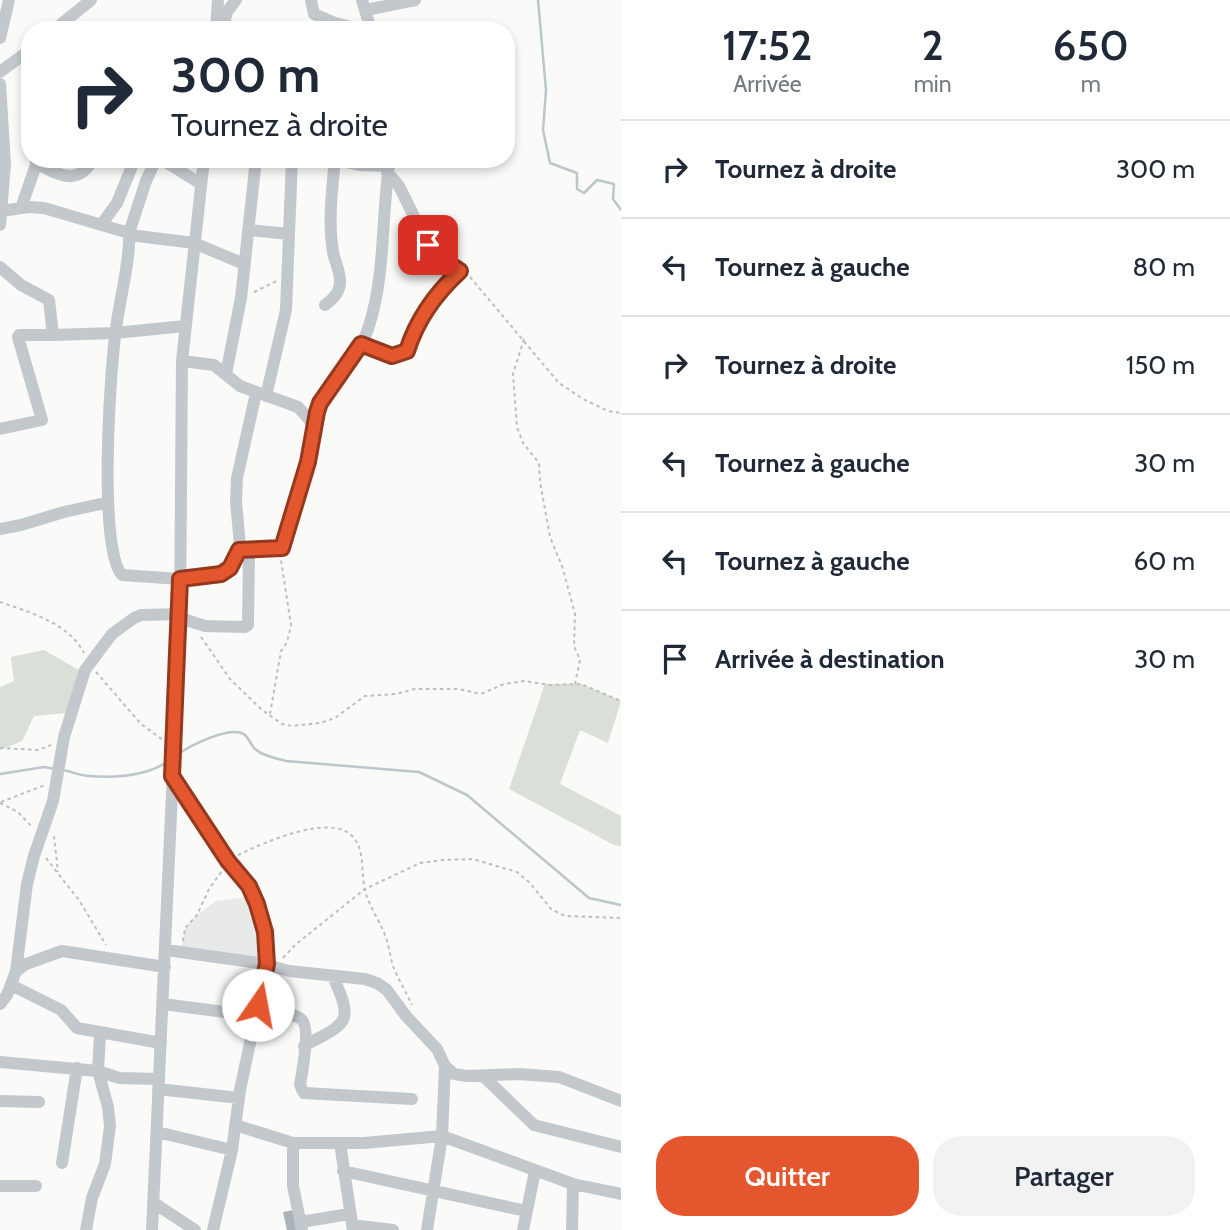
<!DOCTYPE html>
<html lang="fr">
<head>
<meta charset="utf-8">
<style>
  body { margin:0; font-family:Cabin,sans-serif; background:#f2f2f3; color:#1f2937; height:100vh; display:flex; flex-direction:column; font-size:26px; white-space:nowrap }
  * { box-sizing:border-box; margin:0 }
  p { font-size:23px; color:#747a83 }
  .icon { flex:none; width:38px; height:38px; fill:none; stroke:currentColor; stroke-width:2; stroke-linecap:round; stroke-linejoin:round }
  .map { position:relative; flex:1; overflow:hidden }
  .panel { display:flex; flex-direction:column; background:#fff; width:609px }
  .panel>* { flex:none }
  .top-card { position:absolute; left:21px; top:21px; width:494px; height:147px; border-radius:28px; box-shadow:0 4px 10px #0003; background:#fff; color:#1f2937; overflow:hidden }
  .pin { position:absolute; display:grid; place-items:center; width:60px; height:60px; color:#fff; margin:-30px; border-radius:14px; box-shadow:0 4px 10px #0006 }
  .me { position:absolute; width:77px; margin:-38px; rotate:12deg; stroke-linejoin:round; filter:drop-shadow(0 0 5px #0008) }
  .turn { display:flex; align-items:center; gap:24px; height:147px; padding:0 35px; font-size:32px }
  .turn .icon { width:91px; height:91px; stroke-width:2.5 }
  .turn b { display:block; font-size:49px; line-height:60px }
  .eta { display:flex; justify-content:space-evenly; align-items:center; height:119px; text-align:center }
  .eta b { font-size:42px; font-weight:600; line-height:49px }
  .action { display:flex; gap:14px; margin-top:auto; padding:14px 35px }
  .action a { flex:1; height:80px; border-radius:28px; background:#e4572e; color:#fff; font-size:28px; font-weight:600; line-height:80px; text-align:center }
  .action a+a { background:#f2f2f3; color:#1f2937 }
  ul { padding:0; list-style:none }
  li { display:flex; align-items:center; gap:21px; height:98px; padding:0 35px; border-top:2px solid #e0e1e3 }
  li div { flex:1 }
  li b { display:block; font-size:26px }
  li em { font-style:normal }
  main { display:flex; flex:1; min-height:0 }
  .map>svg:first-child { display:block }
</style>
</head>
<body>
<main>
<div class="map">
<svg width="621" height="1230" viewBox="0 0 621 1230">
  <rect width="100%" height="100%" fill="#fafaf8"/>
  <path fill="#e8e9e9" d="M257,896L269,961L181,952L185,928L197,915L216,901Z"/>
  <path fill="#dadfd7" d="M44,650L79,670L66,713L34,716L22,741L0,750V687L14,681L11,657Z
    M545,684H581L621,701L608,743L580,730L560,784L621,816V846L614,845L509,789Z"/>
  <g fill="none" stroke-linecap="round" stroke-linejoin="round">
    <path stroke="#bbc7cb" stroke-width="2.5" d="M538,0L546,90L543,130L550,163L577,173V189L584,193L597,180L614,184L613,199L621,210
      M178,754C190,746 232,724 245,735C249,739 251,745 255,749C263,756 275,758 286,761L419,772L467,795L589,898L621,905
      M62,770C71,771 80,776 89,776C116,778 148,776 170,760
      M0,774L44,767L55,769"/>
  </g>
  <path fill="#aab3b9" d="M294,1210L297,1230H287L283,1212Z"/>
  <g fill="none" stroke-linecap="round" stroke-linejoin="round">
    <path stroke="#bbbfc2" stroke-width="2" stroke-dasharray="3.5 3.5" stroke-linecap="butt" d="M470,277L559,383L583,399L608,411L621,413
      M254,292L277,281
      M524,339L513,374L517,427L523,443L539,463L540,482L550,537L562,566L575,614L574,646L580,660L575,684
      M0,602C29,612 69,623 84,653
      M201,637L230,679L262,710L282,724L292,726L320,723L335,718L365,696L397,694L414,689H459L481,694L504,684L524,681L550,685L581,684L621,701
      M96,672L141,724L163,740
      M270,714L281,651L287,642L291,625L281,560
      M0,748L38,750L51,745
      M1,802L45,785
      M0,803L18,812L32,827
      M54,836L58,872
      M238,855C263,843 333,811 354,838C365,851 361,875 365,890C369,907 379,919 385,935C389,945 390,956 393,966C398,979 406,992 412,1005
      M46,858L79,900L106,945
      M183,941L185,928L197,915L209,889L222,871
      M283,958L295,945L365,889L420,863L443,860L473,859L517,872L530,883L551,909L565,916L621,918"/>
    <path stroke="#c3c8cc" stroke-width="12" d="M311,0L314,14L335,23L363,30
      M362,0L371,30
      M366,10L415,0
      M54,30L91,0
      M216,30L218,0
      M222,30L227,12L236,0
      M0,38L9,0
      M0,72L30,50
      M0,84L5,164L0,225
      M161,159L201,184
      M335,159L359,165L389,166
      M36,163C59,175 78,187 93,159
      M21,208L38,159
      M2,211L28,207L44,208L129,233C131,258 119,302 116,329C110,370 98,549 122,575L180,579L221,574L231,568L240,545L236,502L237,478L256,393
      M101,225L117,203L135,159
      M248,230L289,234
      M129,233L146,181L156,159
      M130,235L194,243L244,264
      M0,267L21,285L49,300L53,335L115,333L185,326
      M325,305C332,300 339,294 340,284C341,272 335,263 333,252C328,222 332,190 335,159
      M361,344L392,356L404,354L426,310L460,271L448,263L428,245L399,186L387,172
      M182,361L214,365L240,386L298,407L314,425
      M226,374L241,298L256,159
      M266,396L286,310L292,159
      M0,429L42,420L18,337L19,335H53
      M0,529L21,525L64,512L105,503L108,500
      M239,550H277L284,544L308,462L315,418L320,403C337,381 361,352 369,326C386,273 381,214 390,159
      M180,618L205,626L245,627L248,625L249,551
      M173,777L228,861L249,886L261,915L267,948L265,973L240,1090L232,1150L213,1230
      M166,950L259,963L289,971L365,979L377,983L387,990L406,1016L437,1049L445,1066L454,1074L467,1076L519,1074L559,1077L621,1101
      M16,971L27,884L34,856L53,801L64,737L85,670L112,634L134,618L141,615L180,614
      M11,985L61,1010L77,1028L161,1043
      M0,1004L7,995L16,971L26,964L62,951L165,967
      M163,1004L255,1016
      M257,1010C269,1012 290,1011 301,1019C311,1026 302,1073 300,1085L304,1093L412,1099
      M304,1046C346,1023 355,1024 333,977
      M0,1062L98,1071L100,1034
      M483,1076L534,1125L621,1147
      M158,1089L239,1098
      M0,1101L39,1102
      M235,1125L293,1143H364L442,1136L573,1184L621,1194
      M157,1132L232,1150
      M293,1143V1186L302,1230
      M340,1143L353,1230
      M62,1163L77,1068
      M343,1171L526,1211
      M0,1186H36
      M154,1203L195,1230
      M301,1222L349,1214
      M352,1225L393,1230
      M86,1230L92,1198L105,1164L110,1126L108,1107L98,1071L119,1078L159,1079
      M152,1230L180,618L182,361L204,159
      M427,1230L442,1136L445,1066
      M523,1230L535,1171
      M572,1230L573,1184"/>
  </g>
  <g fill="none" stroke-linecap="round" stroke-linejoin="round">
    <defs>
      <path id="route" d="M258,1005L267,964L265,932L257,904L249,886L228,861L172,776L180,579L221,574L230,568L239,550L282,548L308,462L317,412L320,403L361,344L392,356L407,351C417,319 436,293 460,271L448,263L428,245"/>
    </defs>
    <use href="#route" stroke="#94391e" stroke-width="18"/>
    <use href="#route" stroke="#e4572e" stroke-width="12"/>
  </g>
</svg>
<div class="pin" style="left:428px;top:245px;background:#d93025"><svg class="icon" aria-label="arrive" viewBox="0 0 24 24"><path d="M6 21V4h12l-3 4 3 4H6"/></svg></div>
<svg class="me" style="left:258px;top:1005px" viewBox="-20 -20 40 40"><circle r="19" fill="#fff"/><path d="M0-13L10 11 0 6-10 11z" fill="#e4572e"/></svg>
<div class="top-card">
<div class="turn"><svg class="icon" aria-label="right" viewBox="0 0 24 24"><path d="M7 20v-9h11M14 6l5 5-5 5"/></svg><div><b>300 m</b>Tournez à droite</div></div>
</div>
</div>
<section class="panel">
<div class="eta">
<div><b>17:52</b><p>Arrivée</p></div>
<div><b>2</b><p>min</p></div>
<div><b>650</b><p>m</p></div>
</div>
<ul>
<li><svg class="icon" aria-label="right" viewBox="0 0 24 24"><path d="M7 20v-9h11M14 6l5 5-5 5"/></svg><div><b>Tournez à droite</b></div><em>300 m</em></li>
<li><svg class="icon" aria-label="left" viewBox="0 0 24 24"><path d="M17 20v-9H6M10 6l-5 5 5 5"/></svg><div><b>Tournez à gauche</b></div><em>80 m</em></li>
<li><svg class="icon" aria-label="right" viewBox="0 0 24 24"><path d="M7 20v-9h11M14 6l5 5-5 5"/></svg><div><b>Tournez à droite</b></div><em>150 m</em></li>
<li><svg class="icon" aria-label="left" viewBox="0 0 24 24"><path d="M17 20v-9H6M10 6l-5 5 5 5"/></svg><div><b>Tournez à gauche</b></div><em>30 m</em></li>
<li><svg class="icon" aria-label="left" viewBox="0 0 24 24"><path d="M17 20v-9H6M10 6l-5 5 5 5"/></svg><div><b>Tournez à gauche</b></div><em>60 m</em></li>
<li><svg class="icon" aria-label="arrive" viewBox="0 0 24 24"><path d="M6 21V4h12l-3 4 3 4H6"/></svg><div><b>Arrivée à destination</b></div><em>30 m</em></li>
</ul>
<div class="action"><a>Quitter</a><a>Partager</a></div>
</section>
</main>
</body>
</html>
